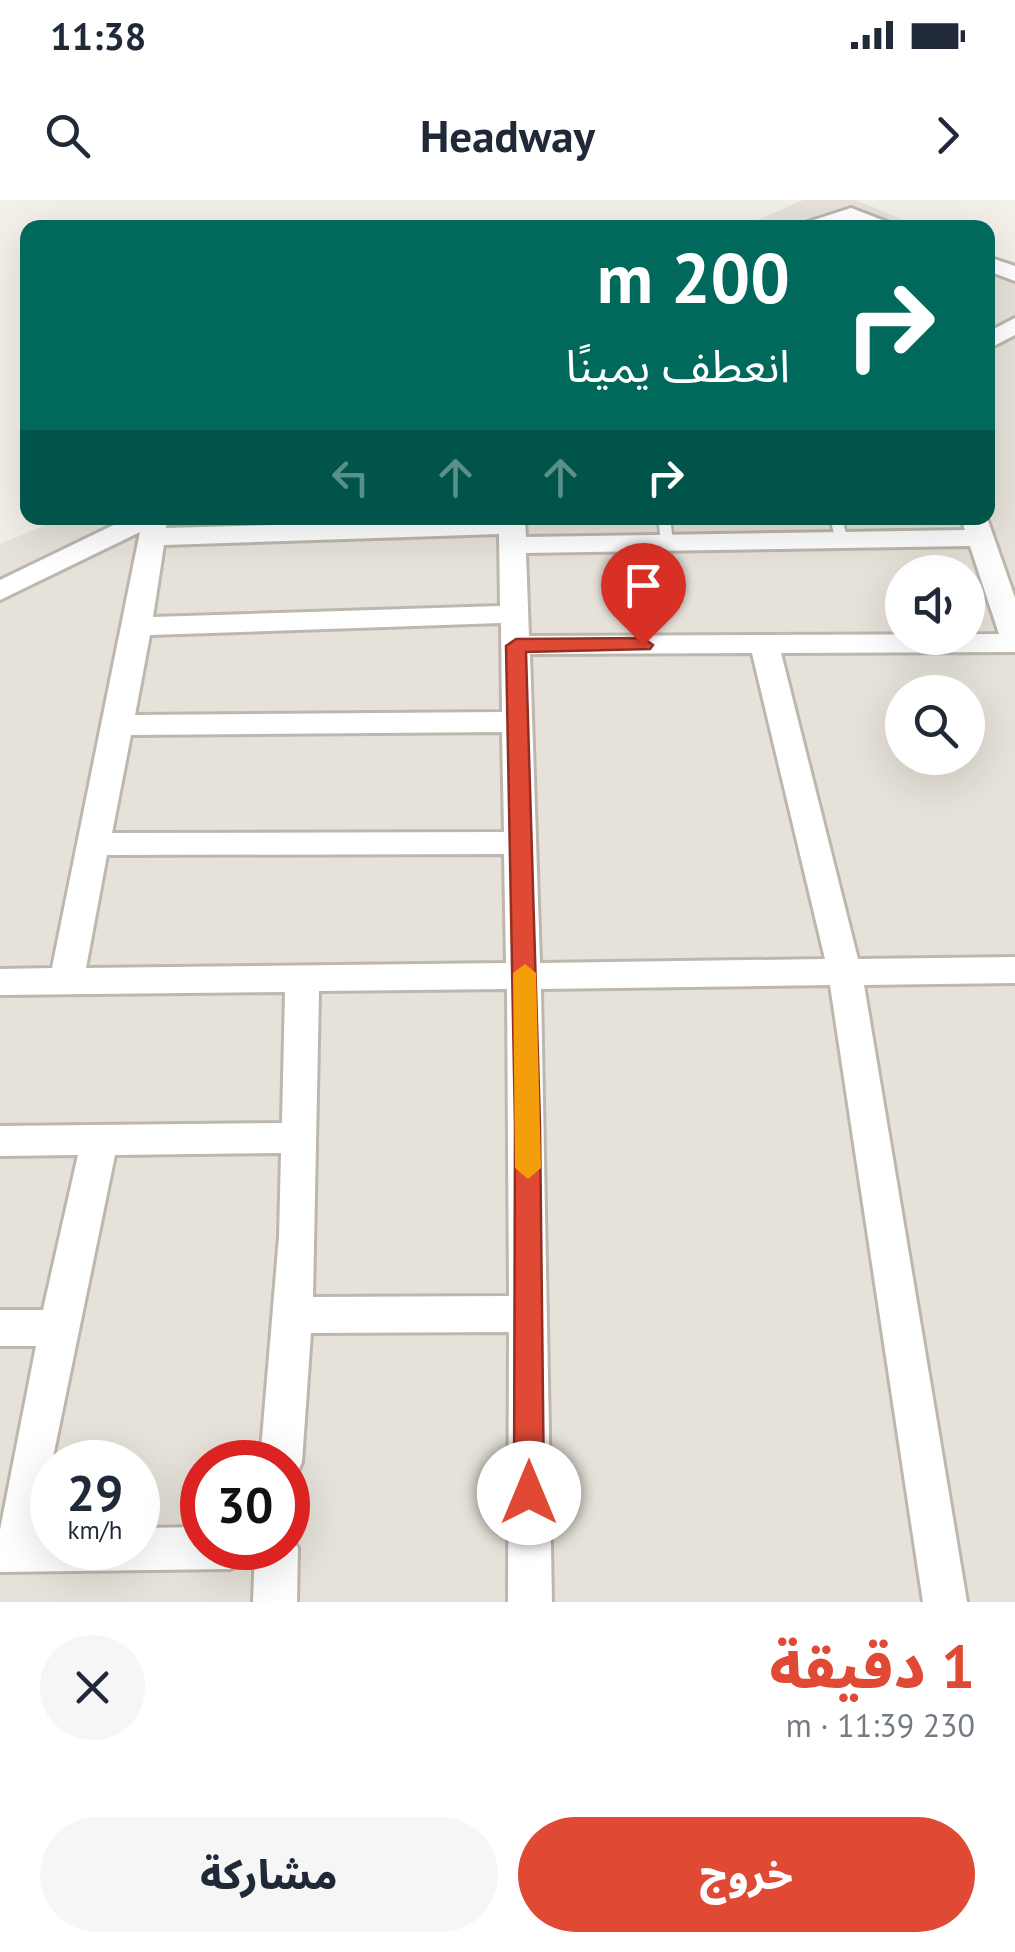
<!DOCTYPE html>
<html lang="ar">
<head>
<meta charset="utf-8">
<style>
  body { margin:0; font-family:"PT Sans","Noto Sans Arabic",sans-serif; background:#f6f6f7; color:#1f2937; direction:rtl; height:100vh; display:flex; flex-direction:column; font-size:38px; white-space:nowrap }
  * { box-sizing:border-box; margin:0 }
  p { font-size:32px; color:#747a83 }
  .icon { flex:none; width:55px; height:55px; fill:none; stroke:currentColor; stroke-width:2; stroke-linecap:round; stroke-linejoin:round }
  .map { position:relative; height:1402px; overflow:hidden; direction:ltr }
  .side { display:flex; flex-direction:column; background:#fff; flex:1 }
  .side>* { flex:none }
  .guide { position:absolute; left:20px; top:20px; width:975px; height:305px; border-radius:20px; box-shadow:0 10px 40px #0002; direction:rtl; background:#00695c; color:#fff; overflow:hidden }
  .fabs { position:absolute; left:885px; top:355px; display:grid; gap:20px }
  .fabs a { display:grid; place-items:center; width:100px; height:100px; border-radius:50%; background:#fff; box-shadow:0 10px 40px #0002; font-size:50px }
  .speed { position:absolute; left:30px; top:1240px; display:flex; gap:20px; font-size:50px; font-weight:700; text-align:center }
  .speed>* { display:grid; place-content:center; width:130px; height:130px; border-radius:50%; background:#fff; box-shadow:0 10px 40px #0002; line-height:1 }
  .speed small { font-size:25px; font-weight:400 }
  .speed .limit { border:15px solid #d22; background:#fff; color:#111 }
  .pin { position:absolute; display:grid; place-items:center; width:85px; height:85px; color:#fff; margin:-102px -42px; border-radius:50% 50% 50% 0; rotate:-45deg; box-shadow:0 0 10px #0007 }
  .pin .icon { rotate:45deg }
  .me { position:absolute; width:110px; margin:-55px; rotate:0deg; stroke-linejoin:round; filter:drop-shadow(0 0 8px #0008) }
  .turn { display:flex; align-items:center; gap:35px; height:210px; padding:0 40px; font-size:45px }
  .turn .icon { width:130px; height:130px; stroke-width:2.5 }
  .turn b { display:block; font-size:70px; line-height:85px }
  .lanes { display:flex; align-items:center; height:95px; padding:0 40px; background:#0003; justify-content:center; gap:50px; direction:ltr }
  .lanes .off { opacity:.35 }
  .round { display:grid; place-items:center; flex:none; width:105px; height:105px; border-radius:52px; background:#f6f6f7 }
  .overview { display:flex; align-items:center; justify-content:space-between; height:170px; padding:0 40px }
  h1 { font-size:60px; font-weight:800; line-height:75px; color:#e04934 }
  .action { display:flex; gap:20px; margin-top:auto; padding:20px 40px }
  .action a { flex:1; height:115px; border-radius:60px; background:#e04934; color:#fff; font-size:40px; font-weight:800; line-height:115px; text-align:center }
  .action a+a { background:#f6f6f7; color:#1f2937 }
  .status { display:flex; justify-content:space-between; align-items:center; height:70px; padding:0 50px; background:#fff; direction:ltr }
  .status svg { height:28px; fill:currentColor }
  header { display:flex; justify-content:space-between; align-items:center; height:130px; padding:0 40px; background:#fff; font-size:45px; font-weight:800 }
  .map>svg:first-child { display:block }
</style>
</head>
<body>
<div class="status"><b>11:38</b><svg viewBox="0 0 49 12"><path d="M0 12V9h3v3zM5 12V6h3v6zM10 12V3h3v9zM15 12V0h3v12zM26 1h20v11H26zM47 4h2v5h-2z"/></svg></div>
<header><svg class="icon" aria-label="forward" viewBox="0 0 24 24"><path d="M9 5l7 7-7 7"/></svg>Headway<svg class="icon" aria-label="search" viewBox="0 0 24 24"><circle cx="10" cy="10" r="6"/><path d="M15 15l6 6"/></svg></header>
<div class="map">
<svg width="1015" height="1402" viewBox="0 0 1015 1402">
  <rect width="100%" height="100%" fill="#f3f0ea"/>
  <path fill="#e6e2d9" fill-rule="evenodd" d="M803,0H856L921,27L739,28Z
    M988,56L1015,67V1402H0V344L62,318H988ZM902,372H968V438H902ZM902,492H968V558H902ZM52,1262H138V1348H52ZM202,1262H288V1348H202Z"/>
  <g fill="none" stroke-linecap="round" stroke-linejoin="round">
    <defs>
      <path id="service" d="M658,318H670L673,342L671,345L667,346L661,342Z
        M830,318H842L848,341L846,344L842,345L836,341Z"/>
      <path id="minor" d="M851,8L903,28C888,28 856,21 846,22C826,24 809,28 789,28Z
        M988,57L1015,66V81L988,71Z
        M1015,118V135L988,149V132Z
        M128,318H168L166,328L525,318L526,337L965,330L961,318H987L1015,398V452L781,453L858,759L1015,757V783L864,785L967,1402H923L830,785L541,789L552,1402H508L509,1132L311,1133L302,1262L296,1276L288,1279V1262H260L279,1037L281,953L115,955L52,1262L44,1329H52V1348H138V1328L202,1327V1348H251L245,1363L230,1369L0,1372V1330L36,1146H0V1110H43L78,955L0,956V926L282,923L285,792L0,795V769L52,768L140,332L0,400V380ZM499,334L500,406L153,417L164,345ZM970,346L999,434L529,436L526,353ZM501,423L502,512L135,515L150,435ZM752,453L825,759L540,763L530,454ZM502,532L504,632L112,633L131,535ZM504,654L506,763L86,768L107,655ZM507,789L509,1096L313,1097L319,791Z
        M288,1331L298,1348L297,1402H253L255,1348H288Z"/>
    </defs>
    <use href="#service" stroke="#bdb7ae" stroke-width="5"/>
    <use href="#minor" stroke="#bdb7ae" stroke-width="6"/>
    <use href="#service" fill="#fff" fill-rule="evenodd"/>
    <use href="#minor" fill="#fff" fill-rule="evenodd"/>
  </g>
  <path fill="#e04934" stroke="#922f22" stroke-width="2.5" d="M643,438L653,445L650,449L526,452L540,925L544,1293L540,1303L529,1308L519,1303L514,1293L515,925L506,446L516,439Z"/>
  <path fill="#f59e0b" d="M525,764L536,773L541,968L528,979L515,968L513,773Z"/>
</svg>
<div class="fabs">
<a><svg class="icon" aria-label="sound" viewBox="0 0 24 24"><path d="M4 9h4l5-4v14l-5-4H4zM17 9q2 3 0 6"/></svg></a>
<a><svg class="icon" aria-label="search" viewBox="0 0 24 24"><circle cx="10" cy="10" r="6"/><path d="M15 15l6 6"/></svg></a>
</div>
<div class="speed"><div>29<small>km/h</small></div><div class="limit">30</div></div>
<div class="pin" style="left:643px;top:445px;background:#d93025"><svg class="icon" aria-label="arrive" viewBox="0 0 24 24"><path d="M6 21V4h12l-3 4 3 4H6"/></svg></div>
<svg class="me" style="left:529px;top:1293px" viewBox="-20 -20 40 40"><circle r="19" fill="#fff"/><path d="M0-13L10 11 0 6-10 11z" fill="#e04934"/></svg>
<div class="guide">
<div class="turn"><svg class="icon" aria-label="right" viewBox="0 0 24 24"><path d="M7 20v-9h11M14 6l5 5-5 5"/></svg><div><b>200 m</b>انعطف يمينًا</div></div>
<div class="lanes"><svg class="icon off" aria-label="left" viewBox="0 0 24 24"><path d="M17 20v-9H6M10 6l-5 5 5 5"/></svg><svg class="icon off" aria-label="ahead" viewBox="0 0 24 24"><path d="M12 20V5M6 11l6-6 6 6"/></svg><svg class="icon off" aria-label="ahead" viewBox="0 0 24 24"><path d="M12 20V5M6 11l6-6 6 6"/></svg><svg class="icon" aria-label="right" viewBox="0 0 24 24"><path d="M7 20v-9h11M14 6l5 5-5 5"/></svg></div>
</div>
</div>
<section class="side">
<div class="overview"><div><h1>1 دقيقة</h1><p>230 m · 11:39</p></div><a class="round"><svg class="icon" aria-label="close" viewBox="0 0 24 24"><path d="M6 6l12 12M18 6L6 18"/></svg></a></div>
<div class="action"><a>خروج</a><a>مشاركة</a></div>
</section>
</body>
</html>
